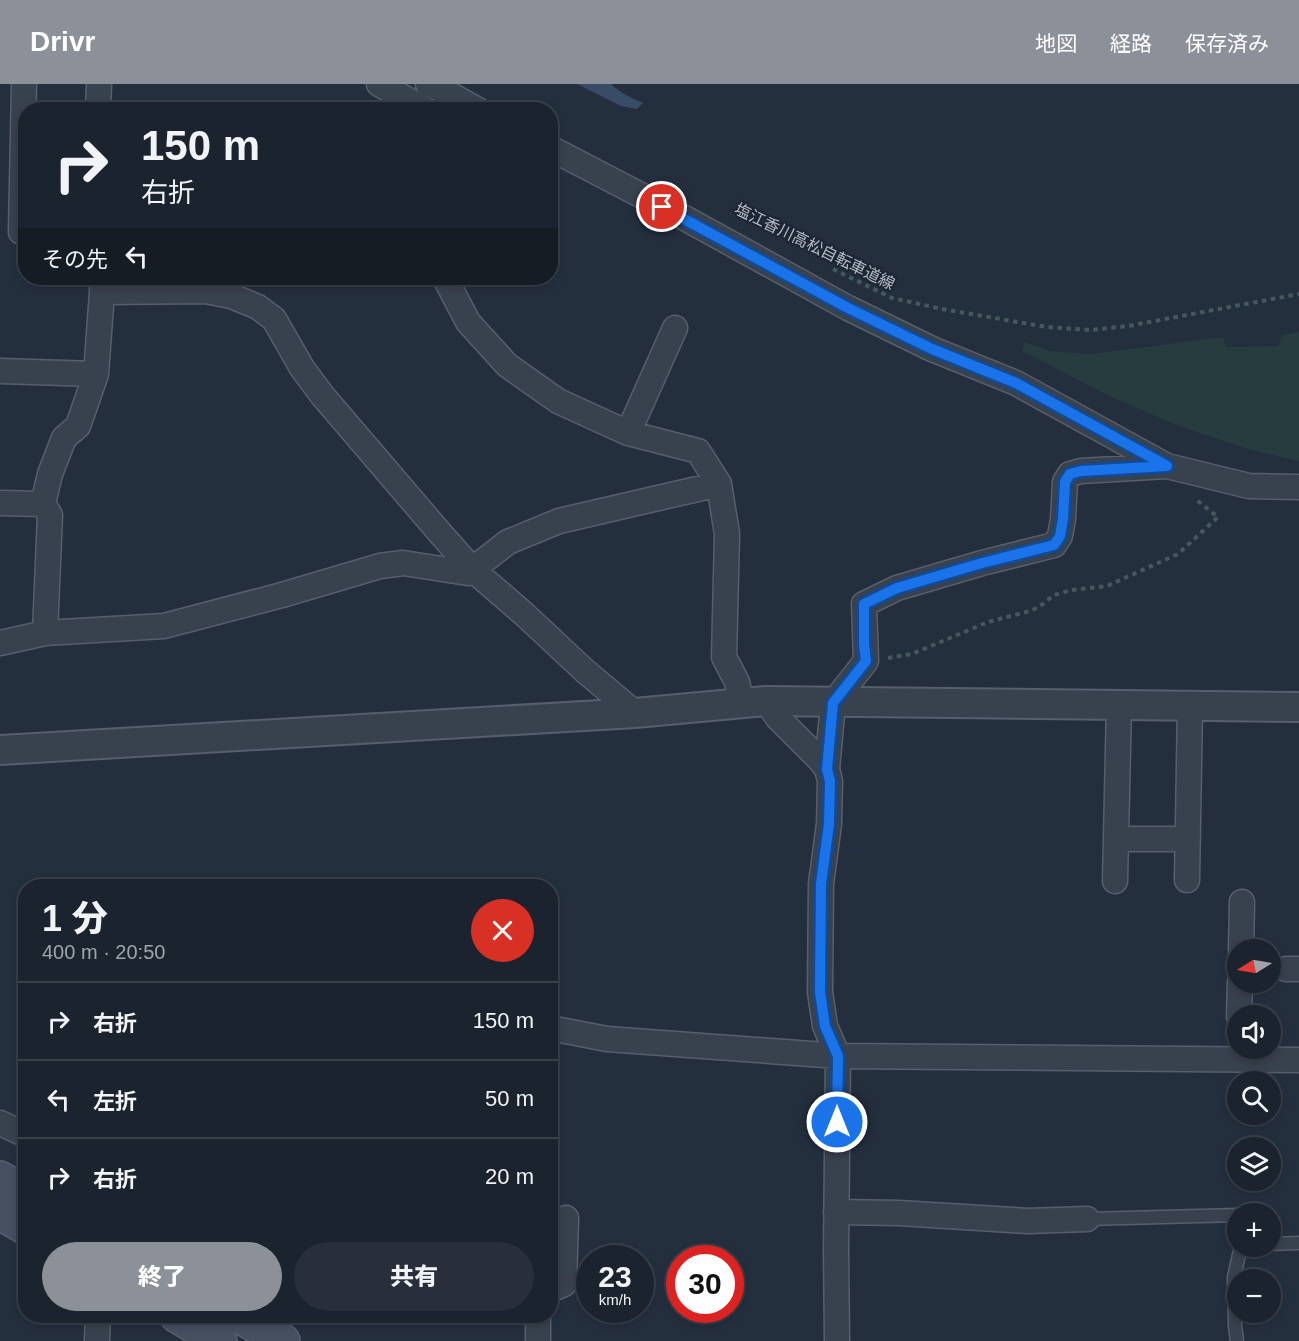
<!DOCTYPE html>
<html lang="ja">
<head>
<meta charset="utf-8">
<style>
  body { margin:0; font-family:Helvetica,"Noto Sans JP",sans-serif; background:#282f3a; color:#f1f3f6; height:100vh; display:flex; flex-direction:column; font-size:22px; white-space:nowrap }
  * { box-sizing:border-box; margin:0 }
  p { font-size:20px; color:#a0a4aa }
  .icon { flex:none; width:33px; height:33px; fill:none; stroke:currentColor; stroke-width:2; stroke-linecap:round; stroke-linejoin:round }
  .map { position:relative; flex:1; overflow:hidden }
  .side { position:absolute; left:18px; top:795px; width:540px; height:444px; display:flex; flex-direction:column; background:#1b232e; border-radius:24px; box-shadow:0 3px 9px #0003,0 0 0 2px #39404a }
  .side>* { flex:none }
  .banner { position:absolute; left:18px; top:18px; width:540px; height:183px; border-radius:24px; box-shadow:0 3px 9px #0003,0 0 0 2px #39404a; background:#1b232e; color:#f1f3f6; overflow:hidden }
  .needle { width:39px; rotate:259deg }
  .fabs { position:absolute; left:1227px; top:855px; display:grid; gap:12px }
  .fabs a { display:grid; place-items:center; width:54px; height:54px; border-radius:50%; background:#1b232e; box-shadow:0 3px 9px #0003,0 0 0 2px #39404a; font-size:30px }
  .speed { position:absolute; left:576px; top:1161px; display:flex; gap:12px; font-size:30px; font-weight:700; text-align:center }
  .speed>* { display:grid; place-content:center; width:78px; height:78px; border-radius:50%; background:#1b232e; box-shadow:0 3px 9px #0003,0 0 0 2px #39404a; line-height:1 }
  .speed small { font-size:15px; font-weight:400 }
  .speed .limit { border:9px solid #d22; background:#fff; color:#111 }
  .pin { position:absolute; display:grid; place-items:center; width:51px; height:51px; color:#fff; margin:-26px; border:3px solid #fff; border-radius:50%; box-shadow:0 2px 6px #0007 }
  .me { position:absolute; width:66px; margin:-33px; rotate:0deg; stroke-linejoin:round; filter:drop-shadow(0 0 4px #0008) }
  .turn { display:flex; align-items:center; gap:21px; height:126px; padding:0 24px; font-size:27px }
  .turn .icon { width:78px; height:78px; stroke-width:2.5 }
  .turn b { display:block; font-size:42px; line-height:51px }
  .then { display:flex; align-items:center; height:57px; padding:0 24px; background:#0003; gap:12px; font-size:22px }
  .round { display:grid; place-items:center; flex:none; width:63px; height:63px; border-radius:32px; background:#282f3a }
  .summary { display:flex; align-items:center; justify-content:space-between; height:102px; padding:0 24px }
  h1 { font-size:36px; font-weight:800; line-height:45px }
  .action { display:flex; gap:12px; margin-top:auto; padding:12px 24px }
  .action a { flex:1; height:69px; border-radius:36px; background:#8c9099; color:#fff; font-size:24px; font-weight:800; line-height:69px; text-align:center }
  .action a+a { background:#282f3a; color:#f1f3f6 }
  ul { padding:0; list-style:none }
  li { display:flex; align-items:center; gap:18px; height:78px; padding:0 24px; border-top:2px solid #39404a }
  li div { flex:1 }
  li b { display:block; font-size:22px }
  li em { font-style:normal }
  header { display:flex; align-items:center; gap:36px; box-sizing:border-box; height:84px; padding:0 30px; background:#8c9099; color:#fff }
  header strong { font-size:28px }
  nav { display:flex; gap:33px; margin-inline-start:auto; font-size:21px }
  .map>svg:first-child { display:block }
</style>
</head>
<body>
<header>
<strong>Drivr</strong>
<nav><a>地図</a><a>経路</a><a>保存済み</a></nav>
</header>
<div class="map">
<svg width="1299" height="1257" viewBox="0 0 1299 1257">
  <rect width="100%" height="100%" fill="#242f3e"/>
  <path fill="#263c3f" d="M1299,248V377L1251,366L1184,344L1114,314L1022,267L1025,258L1049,267L1091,270L1223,253L1226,263L1278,262L1283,251Z"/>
  <path fill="#394c67" d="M577,0H611C620,9 632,14 643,19L637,25L621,22Z"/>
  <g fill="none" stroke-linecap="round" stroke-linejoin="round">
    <defs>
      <path id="service" d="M1087,1135L1238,1131
        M1270,1160L1299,1159
        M1237,1257L1235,1242L1234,1193L1241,1162"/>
      <path id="minor" d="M379,0L426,26
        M428,0L440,5L478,26
        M98,26L99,0
        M550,64L681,132L848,224L932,265L1016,299L1167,382L1249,402L1299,403
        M21,148L24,0
        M445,194L468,238L507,281L558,317L628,349L698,367L719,400L727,450L724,573L737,598L742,619
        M102,208L206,207L231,212L258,223L274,235L302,284L322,311L440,449L473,486L524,530L585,587L635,629
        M0,287L96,290
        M628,349L675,244
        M0,419L43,420L50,390L64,354L78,342L96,290L102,208V194
        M45,549L164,542L282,511L380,482L403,479L468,489L508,458L559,437L719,400
        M0,559L45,549L50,431L43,420
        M766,617L778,634L820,676L827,685L830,697L829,740L821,800L820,908L825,942L838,972L836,1167L837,1257
        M827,685L833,619L866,577L864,520L897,504L982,479L1054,461L1060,452L1063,435L1065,398L1070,390L1081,387L1167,382
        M1116,755H1188
        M1187,796L1190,622
        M1115,797L1119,621
        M1241,866L1242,818
        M1286,885H1299
        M1239,932L1240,898
        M550,944L607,955L838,972L1299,976
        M0,1039L26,1051
        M836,1128L899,1129L1028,1137L1087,1135
        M550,1206L564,1200L566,1134
        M97,1257L98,1232
        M538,1257V1232"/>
      <path id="tertiary" d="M0,666L635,629L766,617L1299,623"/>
      <path id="secondary" d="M0,1094L26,1109
        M0,1129L26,1144
        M177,1232L220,1257
        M239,1232L283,1257"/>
    </defs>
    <use href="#service" stroke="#565f6c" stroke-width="15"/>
    <use href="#minor" stroke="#565f6c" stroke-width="27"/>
    <use href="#tertiary" stroke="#565f6c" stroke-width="32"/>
    <use href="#secondary" stroke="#565f6c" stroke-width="36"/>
    <path stroke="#44595c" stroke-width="4" stroke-dasharray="4.5 4.5" stroke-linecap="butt" d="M833,185L892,214L942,225L1047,243L1090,246L1128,242L1299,210
      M888,574L912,570L988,538L1030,527L1039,523L1054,511L1072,506L1107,502L1178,470L1218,433L1194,414"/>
    <use href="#service" stroke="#38414e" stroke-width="12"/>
    <use href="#minor" stroke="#38414e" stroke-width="24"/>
    <use href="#tertiary" stroke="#38414e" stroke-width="28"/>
    <use href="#secondary" stroke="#465061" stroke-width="33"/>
  </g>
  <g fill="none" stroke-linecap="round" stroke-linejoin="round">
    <defs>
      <path id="route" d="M662,123L848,224L932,265L1016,299L1167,382L1081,387L1070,390L1065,398L1063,435L1060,452L1054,461L982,479L897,504L864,520V560L866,577L833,619L827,685L830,697L829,740L821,800L820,908L825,942L838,972L837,1038"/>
    </defs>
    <use href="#route" stroke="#114b97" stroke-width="15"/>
    <use href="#route" stroke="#1a73e8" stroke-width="10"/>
  </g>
  <g text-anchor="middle" stroke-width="4.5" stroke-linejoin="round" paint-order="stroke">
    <g font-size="16" fill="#b4bcc9" stroke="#1d2633">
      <text transform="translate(815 162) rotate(26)" y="6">塩江香川高松自転車道線</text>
    </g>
  </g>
</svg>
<div class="fabs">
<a><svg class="needle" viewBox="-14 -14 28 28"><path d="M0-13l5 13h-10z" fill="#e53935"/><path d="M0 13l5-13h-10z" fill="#a0a4aa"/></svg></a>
<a><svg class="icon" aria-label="sound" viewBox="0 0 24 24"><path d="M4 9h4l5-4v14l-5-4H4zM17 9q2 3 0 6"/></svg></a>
<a><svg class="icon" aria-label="search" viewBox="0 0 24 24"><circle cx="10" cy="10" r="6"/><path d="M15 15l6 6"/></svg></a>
<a><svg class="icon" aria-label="layers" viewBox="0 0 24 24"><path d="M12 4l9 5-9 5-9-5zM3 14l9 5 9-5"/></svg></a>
<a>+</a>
<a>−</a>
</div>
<div class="speed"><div>23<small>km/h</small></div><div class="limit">30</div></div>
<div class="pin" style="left:662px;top:123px;background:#d93025"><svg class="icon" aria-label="arrive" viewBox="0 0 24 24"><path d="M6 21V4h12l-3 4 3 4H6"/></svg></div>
<svg class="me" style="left:837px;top:1038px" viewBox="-20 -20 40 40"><circle r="17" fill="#1a73e8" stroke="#fff" stroke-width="3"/><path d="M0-11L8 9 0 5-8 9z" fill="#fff"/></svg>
<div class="banner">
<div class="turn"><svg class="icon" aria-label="right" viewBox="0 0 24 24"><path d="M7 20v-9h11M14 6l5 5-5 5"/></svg><div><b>150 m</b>右折</div></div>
<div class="then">その先<svg class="icon" aria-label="left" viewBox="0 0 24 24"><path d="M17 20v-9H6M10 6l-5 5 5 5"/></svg></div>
</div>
<section class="side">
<div class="summary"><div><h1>1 分</h1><p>400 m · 20:50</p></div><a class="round" style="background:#d93025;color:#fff"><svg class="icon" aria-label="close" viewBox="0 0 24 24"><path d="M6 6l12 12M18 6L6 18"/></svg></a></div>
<ul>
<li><svg class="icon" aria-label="right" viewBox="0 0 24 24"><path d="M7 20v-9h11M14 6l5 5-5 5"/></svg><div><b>右折</b></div><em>150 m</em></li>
<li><svg class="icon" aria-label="left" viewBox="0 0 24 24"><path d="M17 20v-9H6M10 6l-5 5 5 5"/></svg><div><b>左折</b></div><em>50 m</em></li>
<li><svg class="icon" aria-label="right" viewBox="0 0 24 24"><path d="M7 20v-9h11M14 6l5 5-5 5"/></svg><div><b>右折</b></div><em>20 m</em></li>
</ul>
<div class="action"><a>終了</a><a>共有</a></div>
</section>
</div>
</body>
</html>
